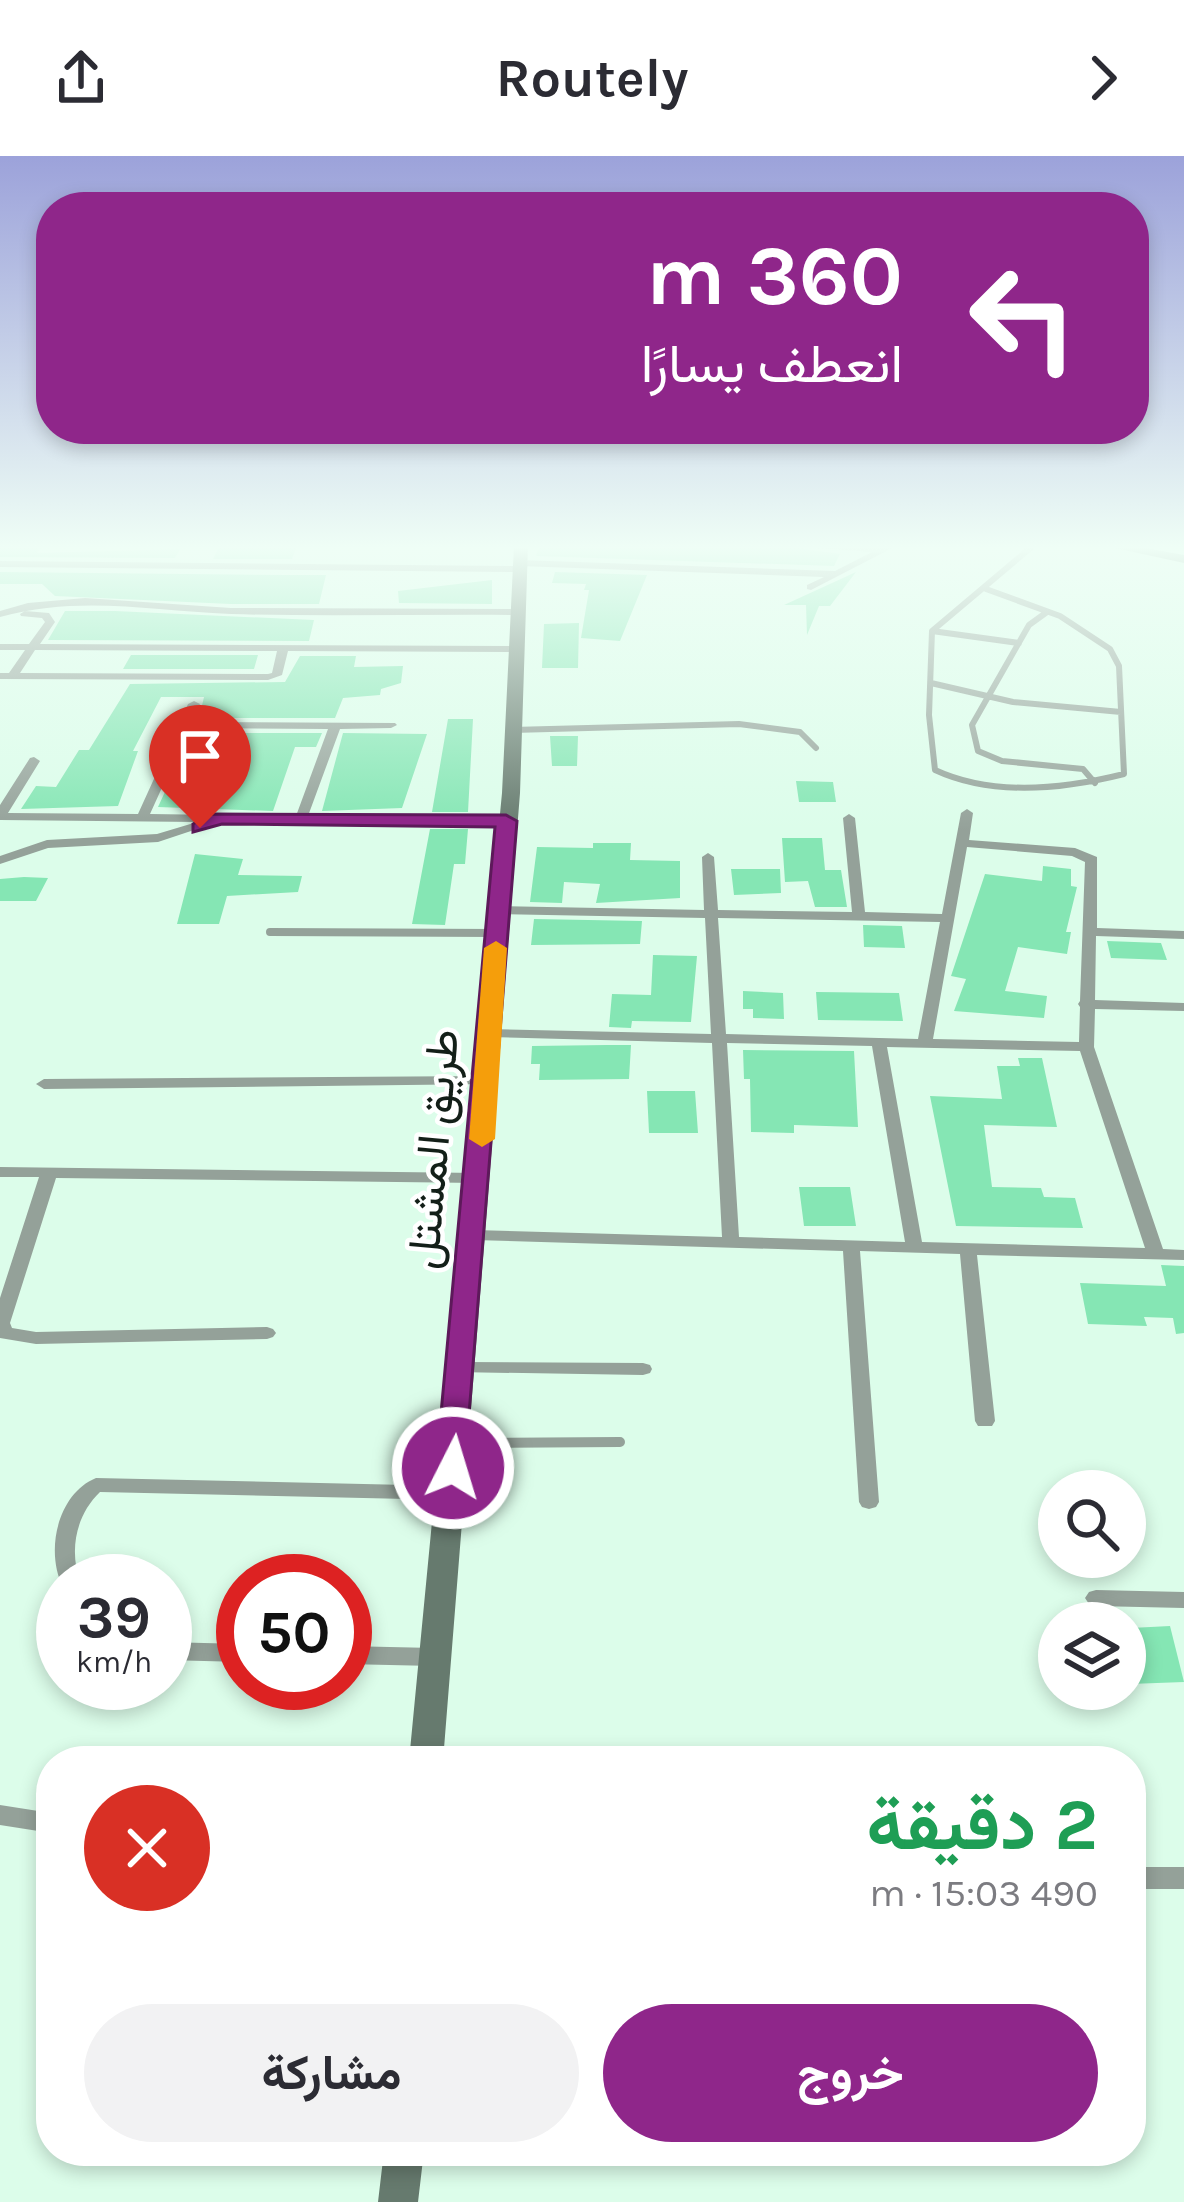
<!DOCTYPE html>
<html lang="ar">
<head>
<meta charset="utf-8">
<style>
  body { margin:0; font-family:Karla,Vazirmatn,sans-serif; background:#f2f2f3; color:#2b2b33; direction:rtl; height:100vh; display:flex; flex-direction:column; font-size:45px; white-space:nowrap }
  * { box-sizing:border-box; margin:0 }
  p { font-size:39px; color:#7c7c81 }
  .icon { flex:none; width:66px; height:66px; fill:none; stroke:currentColor; stroke-width:2; stroke-linecap:round; stroke-linejoin:round }
  .map { position:relative; flex:1; overflow:hidden; direction:ltr }
  .panel { position:absolute; left:36px; top:1590px; width:1110px; height:420px; display:flex; flex-direction:column; background:#fff; border-radius:48px; box-shadow:0 6px 18px #0003; direction:rtl }
  .panel>* { flex:none }
  .banner { position:absolute; left:36px; top:36px; width:1113px; height:252px; border-radius:48px; box-shadow:0 6px 18px #0003; direction:rtl; background:#8f268a; color:#fff; overflow:hidden }
  .controls { position:absolute; left:1038px; top:1314px; display:grid; gap:24px }
  .controls a { display:grid; place-items:center; width:108px; height:108px; border-radius:50%; background:#fff; box-shadow:0 6px 18px #0003; font-size:60px }
  .speed { position:absolute; left:36px; top:1398px; display:flex; gap:24px; font-size:60px; font-weight:700; text-align:center }
  .speed>* { display:grid; place-content:center; width:156px; height:156px; border-radius:50%; background:#fff; box-shadow:0 6px 18px #0003; line-height:1 }
  .speed small { font-size:30px; font-weight:400 }
  .speed .limit { border:18px solid #d22; background:#fff; color:#111 }
  .pin { position:absolute; display:grid; place-items:center; width:102px; height:102px; color:#fff; margin:-123px -51px; border-radius:50% 50% 50% 0; rotate:-45deg; box-shadow:0 0 12px #0007 }
  .pin .icon { rotate:45deg }
  .me { position:absolute; width:132px; margin:-66px; rotate:5deg; stroke-linejoin:round; filter:drop-shadow(0 0 9px #0008) }
  .turn { display:flex; align-items:center; gap:42px; height:252px; padding:0 48px; font-size:54px }
  .turn .icon { width:156px; height:156px; stroke-width:2.5 }
  .turn b { display:block; font-size:84px; line-height:102px }
  .round { display:grid; place-items:center; flex:none; width:126px; height:126px; border-radius:63px; background:#f2f2f3 }
  .summary { display:flex; align-items:center; justify-content:space-between; height:204px; padding:0 48px }
  h1 { font-size:72px; font-weight:700; line-height:90px; color:#1e9e55 }
  .button { display:flex; gap:24px; margin-top:auto; padding:24px 48px }
  .button a { flex:1; height:138px; border-radius:72px; background:#8f268a; color:#fff; font-size:48px; font-weight:700; line-height:138px; text-align:center }
  .button a+a { background:#f2f2f3; color:#2b2b33 }
  header { display:flex; justify-content:space-between; align-items:center; height:156px; padding:0 48px; background:#fff; font-size:54px; font-weight:700 }
  .map>svg:first-child { display:block }
</style>
</head>
<body>
<header><svg class="icon" aria-label="forward" viewBox="0 0 24 24"><path d="M9 5l7 7-7 7"/></svg>Routely<svg class="icon" aria-label="share" viewBox="0 0 24 24"><path d="M12 15V3M7 8l5-5 5 5M5 13v7h14v-7"/></svg></header>
<div class="map">
<svg width="1184" height="2046" viewBox="0 0 1184 2046">
  <rect width="100%" height="100%" fill="#dcfdea"/>
  <path fill="#85e6b4" d="M540,389H776L840,398L834,410L536,400Z
    M219,391L296,392L292,403H213Z
    M0,392H40L37,397L180,393L175,402L0,401Z
    M0,416L286,419H326L319,448H231L55,440L42,428H0Z
    M555,416L647,419L620,485L581,482L589,434H584L586,428L552,427Z
    M856,416L830,450H819L807,479L806,449H784Z
    M492,424V448L399,447L398,435Z
    M65,455H115L314,464L309,485L48,484Z
    M579,467L578,512H542L544,468Z
    M131,499H258L254,513H123Z
    M300,500H356L354,511L403,510L401,527L381,533L380,539L343,542L335,562H199L204,541H161L133,595H138L118,650L21,653L36,630L56,631L79,594H89L130,528L285,526Z
    M448,563H473L468,656H432Z
    M192,577H322L316,591H295L273,655L158,651Z
    M343,577L427,578L402,652L322,655Z
    M550,580H578L577,610H552Z
    M796,625L833,626L836,646H799Z
    M430,673H468L465,708H454L445,769L412,768Z
    M782,682H822L825,714H841L847,751H815L808,725L785,726Z
    M593,687H631L630,704L680,705V742L596,747L600,728L564,726L562,747L530,746L537,691L593,692Z
    M195,698L243,703L238,719L302,720L298,736L227,740L219,768H177Z
    M1043,710L1071,713V730L1077,731L1066,776H1071L1067,798L1018,791L1005,835L1047,840L1044,862L954,855L966,823L951,820L985,718L1042,725Z
    M731,713H780L781,737L734,739Z
    M24,721L48,722L36,745H0V723Z
    M534,763L642,765L640,788L531,789Z
    M863,769L902,770L905,792L864,791Z
    M1107,785L1161,787L1167,804L1111,802Z
    M653,799L697,800L691,866L632,865L631,872L609,871L612,838L651,839Z
    M743,835L783,837L784,863L753,862V853H743Z
    M816,836L899,837L903,865L818,864Z
    M607,889H631L629,923L539,924L540,908H531L532,890Z
    M743,894L854,895L858,971L794,969V977L751,976L750,923H744Z
    M1018,902H1042L1057,971L984,969L992,1031L1041,1032L1044,1041L1075,1042L1083,1072L956,1070L930,940L1002,943L997,910H1020Z
    M647,935H695L698,977H649Z
    M799,1031H850L856,1070H804Z
    M1161,1109L1184,1110V1177L1176,1178L1173,1162L1144,1161L1147,1170L1088,1168L1080,1127L1166,1130Z
    M1170,1470L1184,1526L1130,1528L1125,1488H1135L1131,1472Z"/>
  <g fill="none" stroke-linecap="round" stroke-linejoin="round">
    <path stroke="#94a199" stroke-width="6" d="M986,433L1060,460L1110,493L1119,510L1124,618C1064,633 993,641 935,614L929,559L932,475L1034,389
      M1047,456L1029,469L972,569L978,595L1002,605L1083,613L1095,627
      M932,475L1019,487
      M931,527L1013,546L1121,556
      M512,574L739,568L800,576L816,592"/>
    <path stroke="#94a199" stroke-width="8" d="M270,776L497,777"/>
    <path stroke="#94a199" stroke-width="10" d="M457,1287L620,1286"/>
    <path fill="#94a199" fill-rule="evenodd" d="M813,389L882,391L898,389L811,434L807,433V429L824,421L519,410L514,407L519,404L835,415L872,396L818,392Z
      M0,405L520,410L525,413L520,416L0,411Z
      M85,442L231,452L519,453L524,456L519,459C423,458 327,461 231,458C149,455 82,439 0,461V455L28,447Z
      M25,455L49,457L55,466L40,488L514,490L519,493L514,496L288,495L282,519L268,524L0,523V517H9L25,494H0V488H29L45,466L42,462L21,460L20,458ZM35,494L277,495L272,517L268,518L20,517Z
      M194,545L200,548L192,566L395,567L397,569L391,572L340,573L308,660L506,661L512,665L506,669L218,666L158,686L48,692L0,708V700L47,684L157,678L197,666L0,664V649L30,602L34,601L40,605L8,657L138,658L188,548ZM189,572L328,573L296,660L150,658Z
      M967,653L973,657L969,684L1075,692L1097,701V772L1184,775V783L1096,780L1095,844L1184,847V855L1095,853L1094,891L1163,1093L1184,1094V1104L977,1099L995,1265L992,1270H978L975,1265L960,1098L860,1095L879,1346L876,1351L869,1353L862,1351L859,1346L843,1095L474,1084L465,1079L474,1074L722,1081L712,887L489,881L482,877L489,873L711,878L705,762L499,758L492,754L499,750L704,754L702,701L708,697L714,701L718,754L852,756L843,662L849,658L855,662L865,756L942,758L961,657ZM967,691L1072,700L1085,706L1080,845L1078,848L1080,851L1079,886L933,883ZM718,762L940,766L918,883L726,878ZM727,887L872,890L905,1086L739,1081ZM887,891L1080,895L1145,1092L922,1086Z
      M488,920L493,922L496,925L493,928L44,933L36,928L44,923Z
      M0,1011L478,1017L486,1022L478,1027L56,1022L10,1167L12,1172L36,1176L267,1171L273,1173L276,1177L273,1181L267,1183L36,1188L0,1182V1142L39,1021H0Z
      M462,1206L643,1207L650,1209L652,1213L650,1217L643,1219L455,1216L453,1212L455,1208Z
      M96,1322L451,1330L458,1332L461,1337L458,1342L451,1344L100,1336C76,1359 69,1394 80,1425H63V1431C45,1396 57,1338 96,1322Z
      M1096,1434L1184,1436V1452L1096,1450L1089,1448L1085,1442L1089,1436Z
      M165,1486L243,1488V1506L165,1504Z
      M345,1490L434,1492L442,1495L445,1501L442,1507L434,1510L345,1508Z
      M0,1649L51,1657V1677L0,1669Z
      M1131,1711H1184V1733H1131Z"/>
    <path fill="#667a6e" fill-rule="evenodd" d="M514,389H528L520,637L443,1605H409L502,637Z
      M1101,389H1129L1184,399V407Z
      M384,1995H424L418,2046H378Z"/>
  </g>
  <linearGradient id="sky" x2="0" y2="1"><stop stop-color="#9ca2da"/><stop offset="0.58" stop-color="#effef6"/><stop offset="1" stop-color="#effef6" stop-opacity="0"/></linearGradient>
  <rect width="1184" height="675" fill="url(#sky)"/>
  <path fill="#8f268a" stroke="#5d195a" stroke-width="3" d="M210,658L506,659L517,665L464,1320H441L436,1312L495,671L222,668L193,676V668Z"/>
  <path fill="#f59e0b" d="M496,785L507,792L495,983L482,991L469,983L484,792Z"/>
  <g text-anchor="middle" stroke-width="9" stroke-linejoin="round" paint-order="stroke">
    <g font-size="45" fill="#131f18" stroke="#fff">
      <text transform="translate(432 993) rotate(-85)" y="16">طريق المشتل</text>
    </g>
  </g>
</svg>
<div class="controls">
<a><svg class="icon" aria-label="search" viewBox="0 0 24 24"><circle cx="10" cy="10" r="6"/><path d="M15 15l6 6"/></svg></a>
<a><svg class="icon" aria-label="layers" viewBox="0 0 24 24"><path d="M12 4l9 5-9 5-9-5zM3 14l9 5 9-5"/></svg></a>
</div>
<div class="speed"><div>39<small>km/h</small></div><div class="limit">50</div></div>
<div class="pin" style="left:200px;top:672px;background:#d93025"><svg class="icon" aria-label="arrive" viewBox="0 0 24 24"><path d="M6 21V4h12l-3 4 3 4H6"/></svg></div>
<svg class="me" style="left:453px;top:1312px" viewBox="-20 -20 40 40"><circle r="17" fill="#8f268a" stroke="#fff" stroke-width="3"/><path d="M0-11L8 9 0 5-8 9z" fill="#fff"/></svg>
<div class="banner">
<div class="turn"><svg class="icon" aria-label="left" viewBox="0 0 24 24"><path d="M17 20v-9H6M10 6l-5 5 5 5"/></svg><div><b>360 m</b>انعطف يسارًا</div></div>
</div>
<section class="panel">
<div class="summary"><div><h1>2 دقيقة</h1><p>490 m · 15:03</p></div><a class="round" style="background:#d93025;color:#fff"><svg class="icon" aria-label="close" viewBox="0 0 24 24"><path d="M6 6l12 12M18 6L6 18"/></svg></a></div>
<div class="button"><a>خروج</a><a>مشاركة</a></div>
</section>
</div>
</body>
</html>
